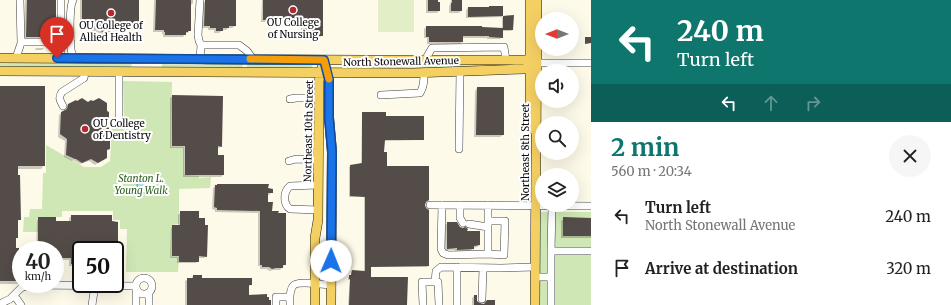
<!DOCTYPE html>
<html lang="en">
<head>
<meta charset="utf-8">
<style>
  body { margin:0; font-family:Merriweather,serif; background:#f6f6f6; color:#222; height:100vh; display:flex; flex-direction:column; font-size:15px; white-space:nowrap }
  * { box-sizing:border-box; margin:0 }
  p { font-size:13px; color:#767676 }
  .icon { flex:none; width:22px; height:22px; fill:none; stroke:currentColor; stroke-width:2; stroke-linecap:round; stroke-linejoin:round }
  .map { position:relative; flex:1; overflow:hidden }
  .drawer { display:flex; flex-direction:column; background:#fff; width:360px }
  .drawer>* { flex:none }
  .top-card { background:#0f766e; color:#fff; overflow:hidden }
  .needle { width:26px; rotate:270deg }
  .fabs { position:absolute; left:535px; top:12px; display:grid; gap:8px }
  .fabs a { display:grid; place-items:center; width:44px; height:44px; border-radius:50%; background:#fff; box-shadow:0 4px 16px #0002; font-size:20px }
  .speed { position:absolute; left:12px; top:241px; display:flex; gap:8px; font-size:20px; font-weight:700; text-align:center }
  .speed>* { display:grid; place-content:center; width:52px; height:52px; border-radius:50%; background:#fff; box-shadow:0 4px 16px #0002; line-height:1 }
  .speed small { font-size:10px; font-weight:400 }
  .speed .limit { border:2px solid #111; border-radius:6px; background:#fff; color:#111 }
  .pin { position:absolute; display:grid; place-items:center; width:34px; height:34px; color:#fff; margin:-41px -17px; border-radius:50% 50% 50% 0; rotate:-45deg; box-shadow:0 0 4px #0007 }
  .pin .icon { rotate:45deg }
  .me { position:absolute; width:44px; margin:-22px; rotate:1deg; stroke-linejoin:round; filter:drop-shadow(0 0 3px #0008) }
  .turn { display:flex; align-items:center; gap:14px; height:84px; padding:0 20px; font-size:18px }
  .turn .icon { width:52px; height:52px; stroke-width:2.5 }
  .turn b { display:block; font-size:28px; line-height:34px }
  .lanes { display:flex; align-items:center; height:38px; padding:0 20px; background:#0003; justify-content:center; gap:20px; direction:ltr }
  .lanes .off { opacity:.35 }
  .round { display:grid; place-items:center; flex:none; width:42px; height:42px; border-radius:21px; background:#f6f6f6 }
  .head { display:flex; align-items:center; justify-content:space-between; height:68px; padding:0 20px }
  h1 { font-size:24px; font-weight:700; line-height:30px; color:#0f766e }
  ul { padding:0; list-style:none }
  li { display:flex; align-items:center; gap:12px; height:52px; padding:0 20px }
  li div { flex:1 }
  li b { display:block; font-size:15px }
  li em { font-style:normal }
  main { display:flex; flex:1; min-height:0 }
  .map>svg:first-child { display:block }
</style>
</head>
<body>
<main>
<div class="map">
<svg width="591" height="305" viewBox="0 0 591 305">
  <rect width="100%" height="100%" fill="#fefae9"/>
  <path fill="#cfe7b5" d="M24,61L131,62L132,64L130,68H0V63Z
    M221,61L242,62L243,69L162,68V64L202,65Z
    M247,61L312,64L313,65L311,68L247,69Z
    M406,62L478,63V66L475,68L372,69L371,67L372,65H389Z
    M123,81L172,82L171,147H184V175L199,176V178L211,177L210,188L179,189V224L172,225L171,257H179L178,272H126L127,229H120V220H113V211H62V217H38V232H23L24,217H29L30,209H42L43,173H46V145L84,167H101L110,161L112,126H124Z
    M541,212H591V305H539V218Z"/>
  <path fill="#e1eec6" d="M378,0H414V32H378Z"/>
  <path fill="#b0dbf4" stroke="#3990c8" d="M137 185a8 8 0 1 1 16 0a8 8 0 1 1-16 0Z"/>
  <path fill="#0003" d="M25,0H55V37L53,39H24Z
    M80,0H138V28L136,30H125L114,35V34L105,35L91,30H80Z
    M154,0H193V3L190,6V30L188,33H186L183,37H163V34H162V32H153Z
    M211,0H235V26L232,28H228L226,30H222L219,33H214V30H208V28H202L203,4L205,1Z
    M262,0H322V35L319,38H301V22H261Z
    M426,0H437L439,11L437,13H426Z
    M451,0H461V10L459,13H449V6L450,5Z
    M502,7V17L512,16V30L511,31H502V37L500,39H487V38H462V42L460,44H427V38H424V29L426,27L502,29V17L466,18V10L468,8Z
    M36,48H44L42,50H35Z
    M0,87L44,165L41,169H16L20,219L17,222V238L15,239V249L18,258H21V284H0Z
    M477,88L503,135L500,137H474L475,91Z
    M173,96L221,146L219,148H217V156L223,175L221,177H183V148H170V98Z
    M68,105L102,125L108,133L102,138L106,151V158L95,165L89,161L80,164L73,160L72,161L64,157L65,141L58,137L59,115L62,113L66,111V108Z
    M363,113L386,117L423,139L422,140L384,141L383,154L386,167L425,202L428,266L427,267H370V278L406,305H348L350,280H348V277L351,276V272L352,271L364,272V197H349V167L351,166L361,164L362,115Z
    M217,185L267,189L272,192L269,195H267V203L271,212L285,264L280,270H273L269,271L267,269H260V266H258V213L215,212V210L212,209L213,188Z
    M181,212L198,219L206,256L204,258H198V261L196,263H177V258H170L171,228L173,226H178V215Z
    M72,216L111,222L117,223V258L115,260V250H81V266H69V260H55V250H36L37,221L39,218L55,222H69V218Z
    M564,218L591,219V238H561V221Z
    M447,223L460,228L466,232L479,245L477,247L473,248V249L470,251L455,252V250H445V226Z
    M193,276L201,279L251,285L248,287V296L270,305H185V281L188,279H191Z
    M474,296L476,302L481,305H472V298Z"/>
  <path fill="#534c48" d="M27,0H56V37H26Z
    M82,0H139V28H128L117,34L116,32H103L94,28H82Z
    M156,0H191V31H188V32H186V35H165V32H164V30H155Z
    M205,0H236V26H229V28H223V31H216V28H210V26H204Z
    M263,0H323V36H303V20H263Z
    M428,0H438V2H440V11H428Z
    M452,0H462V11H451V3H452Z
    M489,6H503V16L468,17V7H489Z
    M514,15L513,30H503V16Z
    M426,26H482V27L503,28V38L489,37V36H463V42H429V37H426Z
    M585,37H591V43L585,44Z
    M0,86H45V166H18V175H20L21,220H18V238H16V248H19V257H21V281H0Z
    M477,87H504V135H476Z
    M172,95L223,96L222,147L218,146V155H224V175H185V146H172Z
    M82,98L88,102L91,100L93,101L99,98L107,103V111L109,112V120L103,124L109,128V133L103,137L110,141V149L107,150V158L98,163L91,159L82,163L76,159H75L66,155L67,139L60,134L61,112L67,109L68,104L76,100L77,101Z
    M362,112H386V116H424V140H385L384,152H387V166H429V200L426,202L425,205L426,208L429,210V266L371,267V277H408L407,305H349L350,279H349V275H351L352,270L365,271V197L350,196V165L362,163Z
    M217,184H269L268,188L273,189V193H268V202H273L272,211H279L278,213H286V265H283V268H276L272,269L269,267H262V265H260V211L217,210V208L214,207L215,185H217Z
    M180,211H199V218H205V225H208L207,257L199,256V262H179V256H172V225H180Z
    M71,215H112V221L118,222V250H81V264H71V258H55V250H38V217H56V221H71Z
    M563,217L591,218V236H563Z
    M447,222H457L460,227L463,228L465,227L468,229L467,231H480V245L474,246V249L457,250V248L447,249Z
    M193,275H202V278H252V285H249V295L267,294V297H269V300H271V305H187V278H193Z
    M474,295H477V301L480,303L484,304L487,300H495V305H474Z"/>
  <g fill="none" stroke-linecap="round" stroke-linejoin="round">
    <defs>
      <path id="minor" d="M20,0L21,43
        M73,0C69,7 70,40 71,49C71,52 73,55 74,58
        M200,0L198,35L199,41L201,45
        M16,58L21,43L24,42H71
        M58,58L61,53V0
        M200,59L201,45H239L247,51L253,59
        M425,60L432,48L504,47L506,60
        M537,63H591
        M119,72V120
        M381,95L420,93C424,87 424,80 424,73
        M290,99L296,98H319
        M63,106C60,101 58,97 62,92L84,78L85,72
        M459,149L460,71
        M289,161L296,159L318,160
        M430,205L591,206
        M442,205L441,249L443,253L448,255L488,254V205
        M460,205V218L463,223
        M318,210L290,209C283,204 283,192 290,186L318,185
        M469,224L488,227
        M551,251L552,206
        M488,254L504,255L505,221H488
        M535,277H551
        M136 286a8 8 0 1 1 16 0a8 8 0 1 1-16 0Z
        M435,282L436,271L441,267L501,268L535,267
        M148,293L149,298V305
        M14,295L21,305
        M482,299L483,268
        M0,304L10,299L21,288L29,285L136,286
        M92,305L95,285
        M136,305V289
        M276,305V297H290
        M290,305C290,299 289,291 293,286C297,280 324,285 331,285
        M423,305L422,282H438L439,305
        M457,305V267
        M551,305V251H591"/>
      <path id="major" d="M0,58L365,60H524L537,63
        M325,67L329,80V118L332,152L331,305
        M0,71L413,73L524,69L537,63
        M530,129V0
        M315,305V238L318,220L319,81L322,67
        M535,305L537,0"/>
    </defs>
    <use href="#minor" stroke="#3e3e3e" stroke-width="8"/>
    <use href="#major" stroke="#1c1c1c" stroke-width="10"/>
    <use href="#minor" stroke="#fff" stroke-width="7"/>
    <use href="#major" stroke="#f4d063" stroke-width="9"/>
  </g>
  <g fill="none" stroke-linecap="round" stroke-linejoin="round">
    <defs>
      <path id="route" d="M57,58L324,60L329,80V118L332,152L331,261"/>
    </defs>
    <use href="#route" stroke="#114b97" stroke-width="10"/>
    <use href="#route" stroke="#1a73e8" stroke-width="7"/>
    <path stroke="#f59e0b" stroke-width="7" d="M250,59L324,60L329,79"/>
  </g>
  <g fill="#b52830" stroke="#fff" stroke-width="1.5">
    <circle cx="293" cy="10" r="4"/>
    <circle cx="111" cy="13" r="4"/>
    <circle cx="85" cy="129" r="4"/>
  </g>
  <g text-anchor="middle" stroke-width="4" stroke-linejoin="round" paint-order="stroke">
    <g font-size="10" fill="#0b0b0b" stroke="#fff">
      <text x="293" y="26">OU College<tspan x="293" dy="12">of Nursing</tspan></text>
      <text x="111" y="29">OU College of<tspan x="111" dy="12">Allied Health</tspan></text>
      <text x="93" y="127" text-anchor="start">OU College<tspan x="93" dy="12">of Dentistry</tspan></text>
    </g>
    <g font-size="10" fill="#0b0b0b" stroke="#fff">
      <text transform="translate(401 61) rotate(-1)" y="4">North Stonewall Avenue</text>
      <text transform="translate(308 131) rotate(-89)" y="4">Northeast 10th Street</text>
      <text transform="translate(525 152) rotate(-90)" y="4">Northeast 8th Street</text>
    </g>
    <g font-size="10" font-style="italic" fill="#2c5f1e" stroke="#fff">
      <text x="141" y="182">Stanton L.<tspan x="141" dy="12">Young Walk</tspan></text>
    </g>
  </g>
</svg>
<div class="fabs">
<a><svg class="needle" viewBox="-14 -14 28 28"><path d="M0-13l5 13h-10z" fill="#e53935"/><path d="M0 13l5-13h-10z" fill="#767676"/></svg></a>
<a><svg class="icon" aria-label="sound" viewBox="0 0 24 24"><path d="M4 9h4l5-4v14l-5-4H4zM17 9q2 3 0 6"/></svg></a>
<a><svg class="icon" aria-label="search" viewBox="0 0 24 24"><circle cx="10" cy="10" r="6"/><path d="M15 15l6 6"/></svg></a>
<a><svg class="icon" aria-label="layers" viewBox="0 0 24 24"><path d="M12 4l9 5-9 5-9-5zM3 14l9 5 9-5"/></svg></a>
</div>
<div class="speed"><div>40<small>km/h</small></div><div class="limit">50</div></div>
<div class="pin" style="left:57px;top:58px;background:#d93025"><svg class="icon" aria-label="arrive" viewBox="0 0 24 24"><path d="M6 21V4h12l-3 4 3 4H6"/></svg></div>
<svg class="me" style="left:331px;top:261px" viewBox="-20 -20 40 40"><circle r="19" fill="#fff"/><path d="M0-13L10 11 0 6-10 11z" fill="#1a73e8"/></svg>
</div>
<section class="drawer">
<div class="top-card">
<div class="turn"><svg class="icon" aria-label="left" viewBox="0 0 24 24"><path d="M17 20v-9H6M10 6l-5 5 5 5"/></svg><div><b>240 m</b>Turn left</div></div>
<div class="lanes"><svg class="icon" aria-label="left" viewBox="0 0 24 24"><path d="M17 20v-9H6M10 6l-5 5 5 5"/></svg><svg class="icon off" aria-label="ahead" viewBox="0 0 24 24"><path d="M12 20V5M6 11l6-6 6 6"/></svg><svg class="icon off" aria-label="right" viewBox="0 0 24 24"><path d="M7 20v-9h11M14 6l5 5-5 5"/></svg></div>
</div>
<div class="head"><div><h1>2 min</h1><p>560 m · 20:34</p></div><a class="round"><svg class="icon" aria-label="close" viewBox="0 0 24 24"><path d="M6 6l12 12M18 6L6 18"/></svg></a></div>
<ul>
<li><svg class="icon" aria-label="left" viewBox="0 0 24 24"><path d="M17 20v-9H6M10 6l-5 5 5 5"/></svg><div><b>Turn left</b><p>North Stonewall Avenue</p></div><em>240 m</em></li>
<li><svg class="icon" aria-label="arrive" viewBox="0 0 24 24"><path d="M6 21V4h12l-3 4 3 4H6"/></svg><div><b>Arrive at destination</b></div><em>320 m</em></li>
</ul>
</section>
</main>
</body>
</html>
